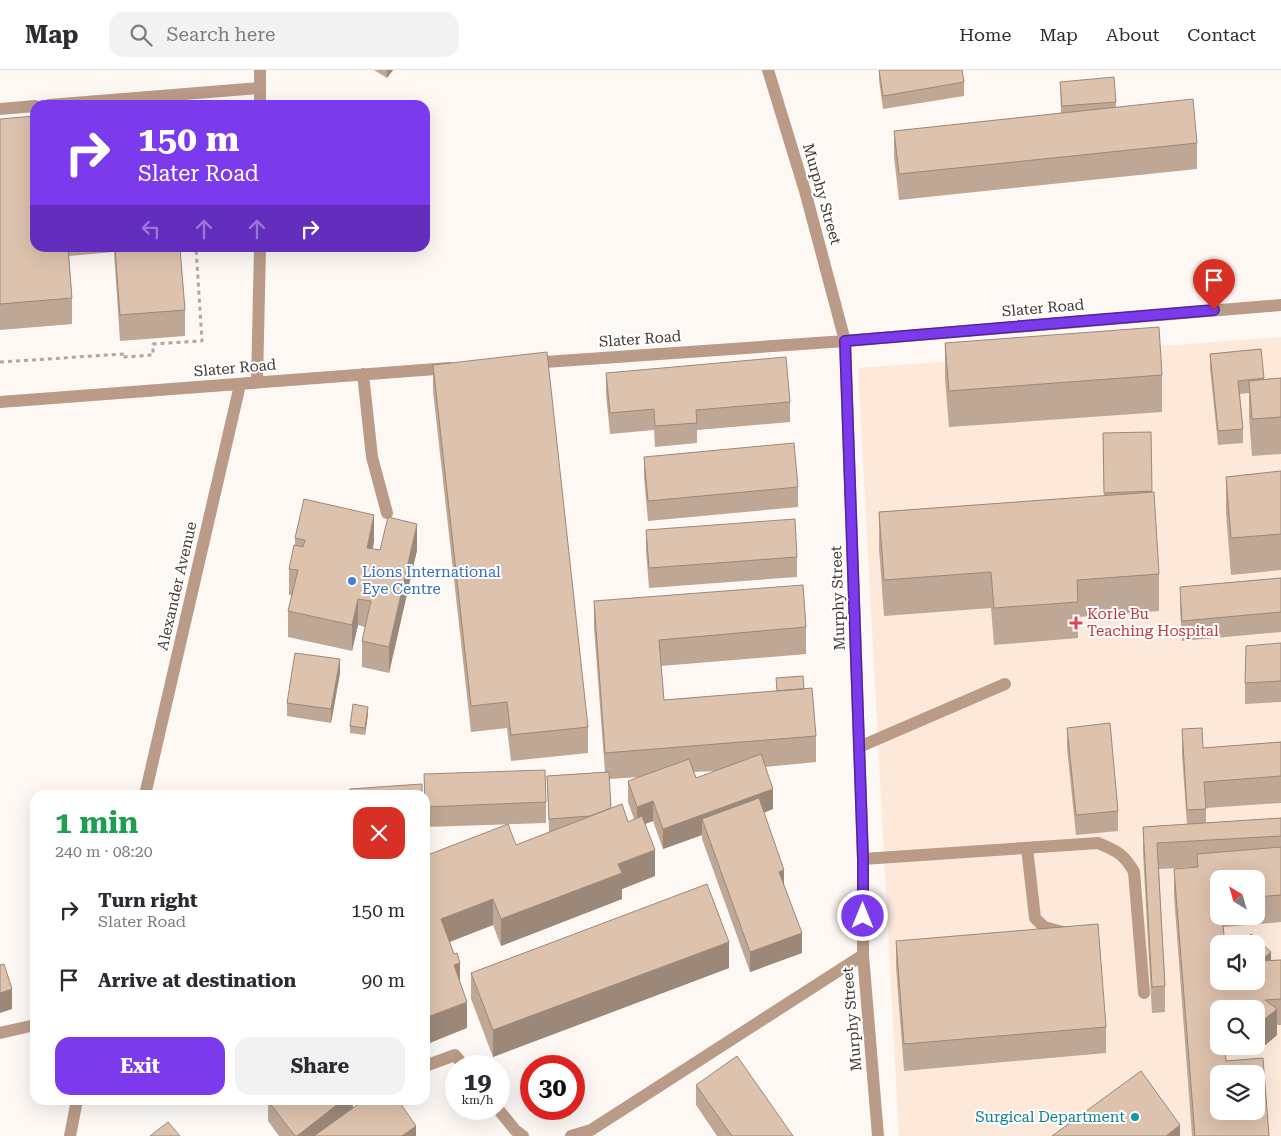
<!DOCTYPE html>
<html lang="en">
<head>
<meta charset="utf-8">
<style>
  body { margin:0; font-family:"Roboto Serif",serif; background:#f2f2f3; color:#2b2b33; height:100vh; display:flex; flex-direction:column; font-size:19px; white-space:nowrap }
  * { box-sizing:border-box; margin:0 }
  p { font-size:16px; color:#7c7c81 }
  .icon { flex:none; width:28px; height:28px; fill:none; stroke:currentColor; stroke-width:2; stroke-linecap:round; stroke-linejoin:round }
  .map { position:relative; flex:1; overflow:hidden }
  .panel { position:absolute; left:30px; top:720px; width:400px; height:315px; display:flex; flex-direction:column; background:#fff; border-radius:15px; box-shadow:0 5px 20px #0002 }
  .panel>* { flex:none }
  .top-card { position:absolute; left:30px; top:30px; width:400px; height:152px; border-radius:15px; box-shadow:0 5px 20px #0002; background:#7c3aed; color:#fff; overflow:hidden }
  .needle { width:32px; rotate:323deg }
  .buttons { position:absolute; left:1210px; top:800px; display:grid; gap:10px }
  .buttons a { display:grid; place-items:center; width:55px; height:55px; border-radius:10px; background:#fff; box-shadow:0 5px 20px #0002; font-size:25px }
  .speed { position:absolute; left:445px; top:985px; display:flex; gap:10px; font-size:25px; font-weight:700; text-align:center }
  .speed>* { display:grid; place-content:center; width:65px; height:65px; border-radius:50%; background:#fff; box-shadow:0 5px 20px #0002; line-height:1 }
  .speed small { font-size:12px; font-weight:400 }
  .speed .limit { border:8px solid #d22; background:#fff; color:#111 }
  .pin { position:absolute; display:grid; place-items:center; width:42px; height:42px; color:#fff; margin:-51px -21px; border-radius:50% 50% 50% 0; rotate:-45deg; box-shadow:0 0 5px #0007 }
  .pin .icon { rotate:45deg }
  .me { position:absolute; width:55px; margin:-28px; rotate:0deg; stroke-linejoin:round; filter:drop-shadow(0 0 4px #0008) }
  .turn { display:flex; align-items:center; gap:18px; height:105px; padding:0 25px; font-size:22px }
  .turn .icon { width:65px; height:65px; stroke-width:2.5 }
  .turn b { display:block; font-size:35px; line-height:42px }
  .lanes { display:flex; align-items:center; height:48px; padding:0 25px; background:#0003; justify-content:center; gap:25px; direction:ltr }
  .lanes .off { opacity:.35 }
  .round { display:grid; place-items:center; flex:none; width:52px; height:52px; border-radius:15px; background:#f2f2f3 }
  .overview { display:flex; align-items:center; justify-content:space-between; height:85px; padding:0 25px }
  h1 { font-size:30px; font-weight:700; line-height:38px; color:#1e9e55 }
  .action { display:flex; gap:10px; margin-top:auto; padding:10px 25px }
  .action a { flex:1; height:58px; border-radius:15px; background:#7c3aed; color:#fff; font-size:20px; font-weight:700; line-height:58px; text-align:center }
  .action a+a { background:#f2f2f3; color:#2b2b33 }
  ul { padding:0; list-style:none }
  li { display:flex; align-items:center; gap:15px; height:70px; padding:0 25px }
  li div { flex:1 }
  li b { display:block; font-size:19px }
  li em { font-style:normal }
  header { display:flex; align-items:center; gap:30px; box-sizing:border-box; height:70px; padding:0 25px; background:#fff; border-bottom:1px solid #e1e1e2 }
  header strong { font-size:24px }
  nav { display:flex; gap:28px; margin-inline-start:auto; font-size:18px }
  .search { width:350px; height:45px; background:#f2f2f3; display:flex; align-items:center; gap:12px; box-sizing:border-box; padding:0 18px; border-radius:15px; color:#7c7c81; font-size:19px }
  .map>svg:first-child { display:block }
</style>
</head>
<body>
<header>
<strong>Map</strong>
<div class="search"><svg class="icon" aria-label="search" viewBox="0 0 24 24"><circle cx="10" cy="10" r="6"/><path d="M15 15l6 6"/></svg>Search here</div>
<nav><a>Home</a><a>Map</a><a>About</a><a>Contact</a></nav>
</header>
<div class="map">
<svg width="1281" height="1066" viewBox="0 0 1281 1066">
  <rect width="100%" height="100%" fill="#fef8f4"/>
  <path fill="#fde9da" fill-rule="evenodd" d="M1281,267V1066H899L858,298ZM1219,809H1256V846H1219ZM1219,874H1256V911H1219ZM1219,939H1256V976H1219ZM1219,1004H1256V1041H1219Z"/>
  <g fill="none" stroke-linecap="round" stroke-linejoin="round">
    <path stroke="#afa7a1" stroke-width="3" stroke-dasharray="4 4" stroke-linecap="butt" d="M0,292L124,284L123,287L153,285V274L202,271L196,178"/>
    <path stroke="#b99b87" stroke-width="12" d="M260,0V35
      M768,0L805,121L845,271L863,789V885L878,1066
      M49,35L260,18
      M0,39L35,36
      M531,293L845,271L1281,235
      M363,304L372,387L387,443
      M257,312L260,178
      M0,332L449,298
      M859,677L1005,614
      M145,725L240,315
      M1027,778L1035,848L1044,857L1063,862
      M863,789L1098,773C1117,781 1124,784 1134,802L1144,923
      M0,963L35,955
      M425,996L455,985L464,996
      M498,1039L515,1060L523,1066
      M70,1066L77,1030
      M571,1066L591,1060L863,885"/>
  </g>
  <path fill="#bea795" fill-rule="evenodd" d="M374,0H393L387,8Z
    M879,0H962L964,12V26L883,39L879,10Z
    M1060,12L1116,32V37L1197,73V99L899,130L894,87V61L1061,43Z
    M0,49L35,178H180L185,240V266L120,271L114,182L69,186L72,228V254L0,260Z
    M945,273L1162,305V342L949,357L945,309Z
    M1261,279L1264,309L1281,308V384L1252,386L1249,347V323L1240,324L1243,359V373L1218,375L1210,298V284Z
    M433,295L588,657V683L511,691L507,658L471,662L433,321Z
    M606,303L790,332V352L697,360V373L655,377L654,360L610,364L606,324Z
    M1103,363L1152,421L1159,504V541L1078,547V568L994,575L991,538L884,546L879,479V442L1104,426Z
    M644,387L798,417V437L648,451L644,408Z
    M1281,401V500L1231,505L1226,443V407Z
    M646,460L797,487V507L649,518L646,480Z
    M295,468L374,471L373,479L380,480H417L389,603L362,597V571L365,557L358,555L352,581L288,567V541L292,525H289V499L295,475Z
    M1281,508V562L1182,571L1180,538V517Z
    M594,531L806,557V584L661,596L664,630L777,621L776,608L804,619L816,666V692L765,697L773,739L764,743L784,814L802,883L750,902L702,769V765L663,779L653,751L645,754L655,806L622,819V829L501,876L493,855L450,872L460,913L467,958L425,786L516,775L549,762L547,706L605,702L594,558ZM717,701L696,708L694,702ZM641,707L628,711V732L634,749L628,752L611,738L609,709Z
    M1281,573V632L1245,634V613Z
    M340,603L331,653L287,646V633Z
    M368,644L365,665L350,663V656Z
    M1067,658L1118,741V761L1076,765L1067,678Z
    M1182,659L1203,678L1281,672V733L1206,738V753L1281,748V852L1223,857L1219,911L1271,890H1281V955H1277V965L1256,983L1226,985V991L1269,1066H1192L1174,826V799L1197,797L1159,799L1165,916V942L1152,943L1143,783V757L1187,754L1182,685ZM1219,809H1256V846H1219ZM1219,939H1256V976H1219Z
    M424,704L546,732V753L425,757V725H424Z
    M896,871L1106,957V983L904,1001L896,897Z
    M729,898L493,987L471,929V903Z
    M696,1015L793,1066H717L696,1035Z
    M353,1030V1037L416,1066H279L268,1051V1031Z"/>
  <path fill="#9b8879" d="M387,0H393L387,8Z
    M374,445V471L367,504V478Z
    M417,454V480L389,603V577Z
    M358,529V555L352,581V555Z
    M340,589V603L331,653V639Z
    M368,637V644L365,665V658Z
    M773,719V739L707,763L702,749V765L663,779V759Z
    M653,731V751L637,757V737Z
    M655,780V806L622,819V829L501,876V849L618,794Z
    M784,800V820L779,802Z
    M493,829V855L441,875V849Z
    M802,863V883L750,902V882Z
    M729,872V898L493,987V960Z
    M1271,882V909L1260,891Z
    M460,893V919L454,895Z
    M12,919V939L0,943V923Z
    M467,932V958L425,975V948Z
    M1277,939V965L1256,983V956Z
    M343,1030H353V1042L323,1066H297Z
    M1180,1055V1066H1166Z
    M416,1056V1066H402Z"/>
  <path fill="#ddc2ad" stroke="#9b8879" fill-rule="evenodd" d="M879,0H962L964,12L883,26Z
    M1114,7L1116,32L1062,36L1060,12Z
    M1193,29L1197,73L899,104L894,61Z
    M35,46V178H68L72,228L0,234V49Z
    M115,178H180L185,240L120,245Z
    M1159,257L1162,305L949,321L945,273Z
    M1261,279L1264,308L1238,311L1243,359L1218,361L1210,284Z
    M547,282L588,657L511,665L507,632L471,636L433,295Z
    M786,287L790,332L696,340L697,353L655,356L654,339L610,343L606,303Z
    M1281,308V347L1252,349L1249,311Z
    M1151,362L1152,421L1104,423L1103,363Z
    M794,373L798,417L648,431L644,387Z
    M1281,401V464L1231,468L1226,407Z
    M1154,422L1159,504L1077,510L1078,532L994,538L991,502L884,510L879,442Z
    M304,429L374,445L367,478L380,480L388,447L417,454L389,577L362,571L371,531L358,529L352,555L288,541L298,500L289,499L294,475L303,477L305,470L295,468Z
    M795,449L797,487L649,498L646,460Z
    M1281,508V542L1182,551L1180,517Z
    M803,515L806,557L659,570L664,630L812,618L816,666L605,683L594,531Z
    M1281,573V611L1245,613L1246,576Z
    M295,583L340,589L331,639L287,633Z
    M803,606L804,619L777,621L776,608Z
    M353,634L368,637L365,658L350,656Z
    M1110,653L1118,741L1076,745L1067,658Z
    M1202,658L1203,678L1281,672V706L1204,712L1206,739L1187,740L1182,659Z
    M761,684L773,719L663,759L653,731L637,737L628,711L689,689L696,708Z
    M545,700L546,732L425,737L424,704Z
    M609,702L611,738L590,746L549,749L547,706Z
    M422,714V725H350V719Z
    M759,728L784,800L779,802L802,863L750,882L702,749Z
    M622,734L628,752L642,746L655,780L618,794L622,803L501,849L493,829L441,849L454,884L457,883L460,893L454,895L467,932L425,948V786L508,754L516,775Z
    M1281,748V766L1157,773L1165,916L1152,917L1143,757Z
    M1281,777V825L1256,827V809H1219V846H1222L1225,874H1219V911H1256V874H1242L1251,864L1271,882L1260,891L1281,890V929L1265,930L1277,939L1256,956V939H1219V976H1225L1226,991L1263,988L1269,1066H1195L1174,799L1198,797L1197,784ZM1219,1004H1256V1041H1219Z
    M707,814L729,872L493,960L471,903Z
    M1098,854L1106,957L904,974L896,871Z
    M4,894L12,919L0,923V895Z
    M737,986L793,1066H732L696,1015Z
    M1141,1001L1180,1055L1166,1066H1052Z
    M269,1030H343L297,1066H295L268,1031Z
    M364,1030H398L416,1056L402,1066H314Z
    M168,1052L180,1066H150Z"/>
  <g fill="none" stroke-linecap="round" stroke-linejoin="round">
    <defs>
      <path id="route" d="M863,846V789L845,271L1214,240"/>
    </defs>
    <use href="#route" stroke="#51269a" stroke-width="12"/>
    <use href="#route" stroke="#7c3aed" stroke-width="9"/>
  </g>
  <circle fill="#3f7fe0" stroke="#fff" stroke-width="2" cx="352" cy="511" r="5"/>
  <path fill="#e0444e" stroke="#fff" stroke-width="2" d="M1073.5 545.5h5v5h5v5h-5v5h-5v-5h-5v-5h5z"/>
  <circle fill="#0f9aa8" stroke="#fff" stroke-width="2" cx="1135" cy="1047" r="5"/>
  <g text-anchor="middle" stroke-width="4" stroke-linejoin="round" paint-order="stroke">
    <g font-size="15" fill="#423830" stroke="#fff">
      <text transform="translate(822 124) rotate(74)" y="5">Murphy Street</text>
      <text transform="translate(1043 238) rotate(-5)" y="5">Slater Road</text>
      <text transform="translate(640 269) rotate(-4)" y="5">Slater Road</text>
      <text transform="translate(235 298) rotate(-5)" y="5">Slater Road</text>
      <text transform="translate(177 516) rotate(-77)" y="5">Alexander Avenue</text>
      <text transform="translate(838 528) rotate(-92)" y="5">Murphy Street</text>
      <text transform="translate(852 949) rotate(-95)" y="5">Murphy Street</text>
    </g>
    <g font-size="15" fill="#366cbe" stroke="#fff" text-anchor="start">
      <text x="362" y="507">Lions International<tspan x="362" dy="17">Eye Centre</tspan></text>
    </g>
    <g font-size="15" fill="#be3a42" stroke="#fff" text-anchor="start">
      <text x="1087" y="549">Korle Bu<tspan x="1087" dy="17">Teaching Hospital</tspan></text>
    </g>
    <g font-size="15" fill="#0d838f" stroke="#fff" text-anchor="end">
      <text x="1125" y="1052">Surgical Department</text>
    </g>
  </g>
</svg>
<div class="buttons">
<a><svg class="needle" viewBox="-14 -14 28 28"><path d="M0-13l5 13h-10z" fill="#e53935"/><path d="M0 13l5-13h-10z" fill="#7c7c81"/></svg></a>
<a><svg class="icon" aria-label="sound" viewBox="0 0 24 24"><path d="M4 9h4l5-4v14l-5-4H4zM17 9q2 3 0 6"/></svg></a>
<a><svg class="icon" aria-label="search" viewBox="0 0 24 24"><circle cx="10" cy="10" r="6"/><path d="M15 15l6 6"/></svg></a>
<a><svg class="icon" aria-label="layers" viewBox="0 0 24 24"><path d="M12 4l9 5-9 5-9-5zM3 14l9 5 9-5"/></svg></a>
</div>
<div class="speed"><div>19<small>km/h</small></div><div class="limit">30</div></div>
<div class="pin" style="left:1214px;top:240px;background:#d93025"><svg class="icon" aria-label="arrive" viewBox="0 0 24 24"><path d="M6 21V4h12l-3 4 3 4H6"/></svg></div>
<svg class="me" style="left:863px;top:846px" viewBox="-20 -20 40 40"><circle r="17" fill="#7c3aed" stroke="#fff" stroke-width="3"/><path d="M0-11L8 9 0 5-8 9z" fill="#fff"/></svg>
<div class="top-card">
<div class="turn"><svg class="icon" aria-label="right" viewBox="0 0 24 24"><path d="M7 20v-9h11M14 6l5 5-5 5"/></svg><div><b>150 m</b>Slater Road</div></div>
<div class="lanes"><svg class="icon off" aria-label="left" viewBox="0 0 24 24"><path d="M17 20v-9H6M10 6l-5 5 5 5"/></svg><svg class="icon off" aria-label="ahead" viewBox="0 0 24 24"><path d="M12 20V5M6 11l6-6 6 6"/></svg><svg class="icon off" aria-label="ahead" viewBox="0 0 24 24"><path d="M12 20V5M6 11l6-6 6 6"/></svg><svg class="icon" aria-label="right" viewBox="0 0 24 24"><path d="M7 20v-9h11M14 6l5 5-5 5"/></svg></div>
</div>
<section class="panel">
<div class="overview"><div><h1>1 min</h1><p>240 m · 08:20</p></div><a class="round" style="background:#d93025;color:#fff"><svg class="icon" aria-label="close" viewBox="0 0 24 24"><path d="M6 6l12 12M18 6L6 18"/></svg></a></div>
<ul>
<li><svg class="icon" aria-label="right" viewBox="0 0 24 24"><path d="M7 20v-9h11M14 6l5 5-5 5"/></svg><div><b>Turn right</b><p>Slater Road</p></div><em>150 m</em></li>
<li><svg class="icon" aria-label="arrive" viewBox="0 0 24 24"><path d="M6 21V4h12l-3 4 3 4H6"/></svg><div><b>Arrive at destination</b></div><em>90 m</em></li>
</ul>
<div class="action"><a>Exit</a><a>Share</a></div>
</section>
</div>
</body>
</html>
